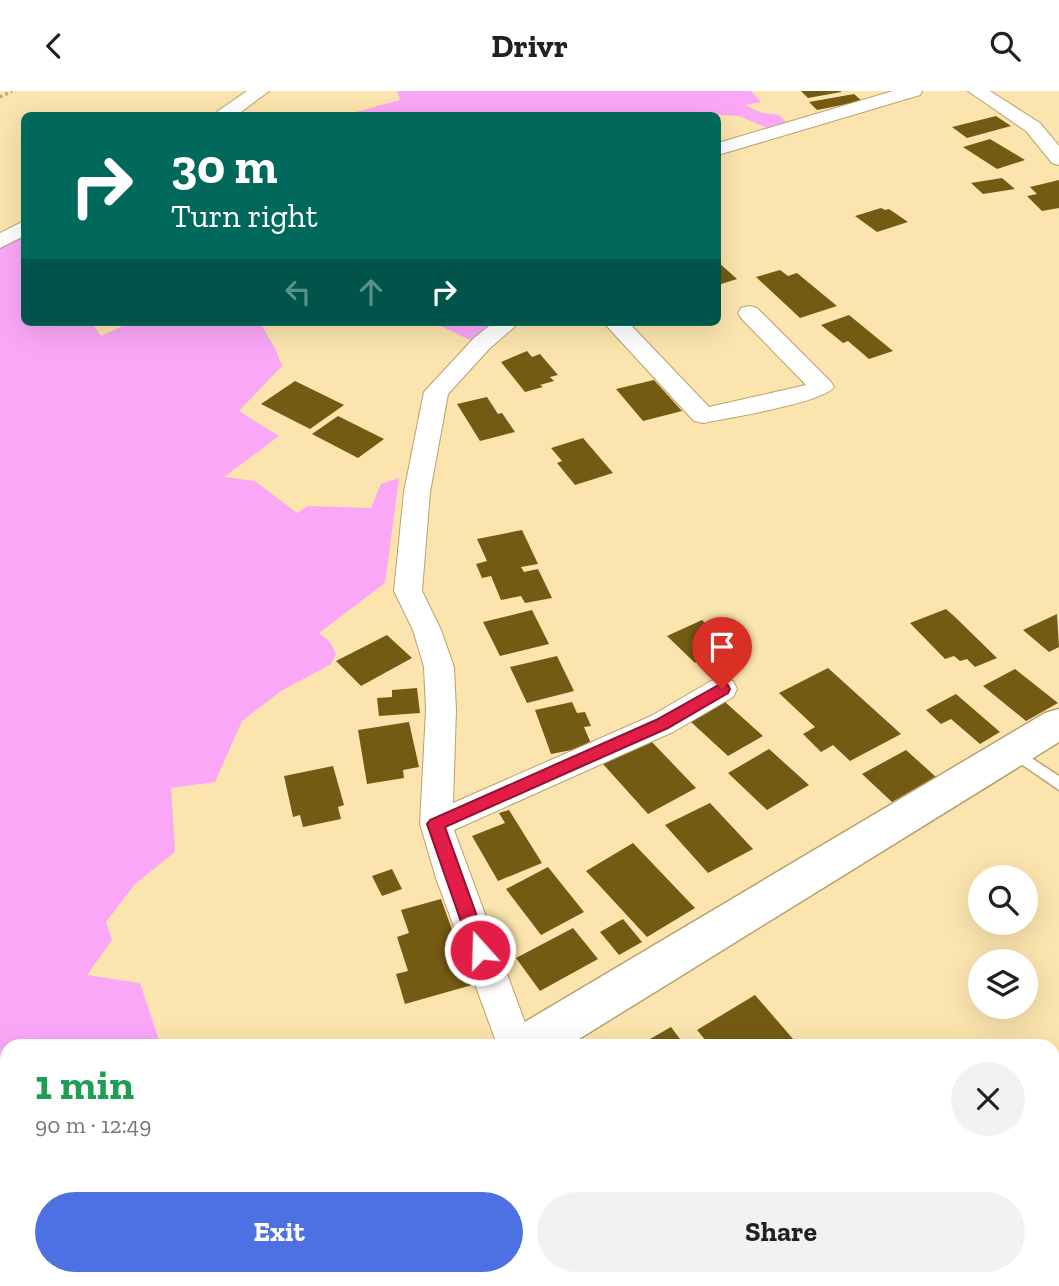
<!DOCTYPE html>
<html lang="en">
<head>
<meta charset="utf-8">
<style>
  body { margin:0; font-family:"Zilla Slab",serif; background:#f2f2f2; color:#202124; height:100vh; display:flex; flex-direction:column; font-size:26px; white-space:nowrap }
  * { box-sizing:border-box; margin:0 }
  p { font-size:23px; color:#757577 }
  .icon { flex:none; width:38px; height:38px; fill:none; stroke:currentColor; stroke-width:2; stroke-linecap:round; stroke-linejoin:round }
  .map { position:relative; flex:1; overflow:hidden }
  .details { position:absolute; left:0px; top:948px; width:1060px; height:247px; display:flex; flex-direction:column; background:#fff; border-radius:21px 21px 0 0; box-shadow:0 7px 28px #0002 }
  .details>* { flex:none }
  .guide { position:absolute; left:21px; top:21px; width:700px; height:214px; border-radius:10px; box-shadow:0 7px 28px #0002; background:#00695c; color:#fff; overflow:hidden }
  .tools { position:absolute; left:968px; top:774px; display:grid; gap:14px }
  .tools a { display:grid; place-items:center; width:70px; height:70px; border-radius:50%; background:#fff; box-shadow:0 7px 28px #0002; font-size:35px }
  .pin { position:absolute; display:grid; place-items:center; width:60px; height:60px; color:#fff; margin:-72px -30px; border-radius:50% 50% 50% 0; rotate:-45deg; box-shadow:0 0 7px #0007 }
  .pin .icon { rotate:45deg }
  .me { position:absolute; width:77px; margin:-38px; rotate:340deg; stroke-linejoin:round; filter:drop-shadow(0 0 5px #0008) }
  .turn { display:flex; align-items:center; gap:24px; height:147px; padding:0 35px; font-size:32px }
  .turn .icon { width:91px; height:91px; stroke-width:2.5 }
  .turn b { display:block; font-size:49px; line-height:60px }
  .lanes { display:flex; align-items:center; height:66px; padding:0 35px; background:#0003; justify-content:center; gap:35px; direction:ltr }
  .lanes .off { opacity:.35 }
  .round { display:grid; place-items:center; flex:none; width:74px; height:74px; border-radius:37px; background:#f2f2f2 }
  .headline { display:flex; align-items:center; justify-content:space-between; height:119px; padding:0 35px }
  h1 { font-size:42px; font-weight:800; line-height:52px; color:#1e9e55 }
  .cta { display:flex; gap:14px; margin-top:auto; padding:14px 35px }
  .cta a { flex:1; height:80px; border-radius:42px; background:#4d70e3; color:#fff; font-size:28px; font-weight:800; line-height:80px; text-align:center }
  .cta a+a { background:#f2f2f2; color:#202124 }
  header { display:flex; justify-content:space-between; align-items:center; height:91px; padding:0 35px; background:#fff; font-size:32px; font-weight:800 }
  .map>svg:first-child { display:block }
</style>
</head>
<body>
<header><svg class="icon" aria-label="back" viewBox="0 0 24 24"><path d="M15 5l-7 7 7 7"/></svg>Drivr<svg class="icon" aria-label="search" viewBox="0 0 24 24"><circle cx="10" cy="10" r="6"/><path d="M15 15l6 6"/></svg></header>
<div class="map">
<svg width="1059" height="1195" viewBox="0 0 1059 1195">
  <rect width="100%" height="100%" fill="#fbe4ad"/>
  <path fill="#faa7f7" d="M397,0H751L761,11L745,14L762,22L779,24L788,33L772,39L739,25L705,23L345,24L400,9Z
    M24,141V231H91L101,245L131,231H266L262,235L275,257L282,275L239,320L279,345L224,386L255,390L297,422L308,415L371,417L381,393L399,387L385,492L319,542L330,551L336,563L331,573L281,600L242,630L215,691L171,697L175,761L135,793L106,831L112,849L87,884L140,892L161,955L7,956V1088L0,1092V155Z
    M432,231H493L470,249Z"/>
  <path fill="#745b13" d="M801,0H841V1L808,7Z
    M854,3L862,10L817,19L809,11Z
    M996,25L1011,35L967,47L952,36Z
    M990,48L1025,69L997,78L963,56Z
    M1002,87L1015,98L983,103L971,92Z
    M1059,89V117L1042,120L1027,105L1037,103L1030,96Z
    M881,117L885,119L889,118L908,131L877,141L855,125Z
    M718,171L737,188L718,194Z
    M780,179L788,185L797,182L837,215L800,227L756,186Z
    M849,224L893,260L869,268L848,250L843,252L821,234Z
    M527,260L532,266L540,263L558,284L550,286L554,290L540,294L543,296L525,301L501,271Z
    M654,289L682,320L643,330L616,298Z
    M295,290L344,314L310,338L261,313Z
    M487,306L498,323L502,322L515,341L480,350L457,313Z
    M338,325L384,348L358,367L312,343Z
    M583,347L613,382L575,394L557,372L562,370L551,357Z
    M522,439L538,473L521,476L524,481L538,478L552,507L525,512L521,505L501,509L491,485L482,487L476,473L487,470L477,448Z
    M946,518L955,526L997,567L975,576L967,568L960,570L954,565L945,568L910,532Z
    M532,519L549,553L500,565L483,531Z
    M1057,523L1059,556L1049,561L1023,539Z
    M702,529L729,555L695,572L667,545Z
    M387,544L412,567L361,595L336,570Z
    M557,565L574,600L527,612L510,576Z
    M828,577L901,643L850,670L833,654L821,661L803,643L815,636L779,602Z
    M1015,578L1058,612L1026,630L983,595Z
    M417,597L420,622L379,625L377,607L392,606V599Z
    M956,603L1000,641L980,653L951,628L941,633L926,619Z
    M572,611L577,622L585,621L591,635L584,636L592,655L551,663L535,619Z
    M725,611L763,645L728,665L691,631Z
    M409,631L419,676L403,679L404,687L367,693L358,639Z
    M650,649L696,697L648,723L603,673Z
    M769,658L809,694L767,719L728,682Z
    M906,659L936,686L892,711L862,683Z
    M333,675L344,714L338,716L341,728L303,736L300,724L293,726L284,685Z
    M710,712L753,758L708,782L665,734Z
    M509,719L542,772L498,790L472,745L505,732L499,722Z
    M633,752L695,817L647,846L586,780Z
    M548,776L584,821L541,844L506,798Z
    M392,778L402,798L382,805L372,785Z
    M441,808L472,894L405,913L396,883L408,880L397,846L409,842L401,819Z
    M623,828L642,851L619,864L600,841Z
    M573,837L598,868L540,900L516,867Z
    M755,904L800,956H711L697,939Z
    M671,936L686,956H636Z
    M7,1138V1188H95L97,1192L91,1195H0V1142Z"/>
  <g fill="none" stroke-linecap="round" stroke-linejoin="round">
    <defs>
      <path id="lane" d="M1013,655L1059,685V699L1008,664L1006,660L1008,656Z"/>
      <path id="street" d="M247,0H269L237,24H216L218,20Z
        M893,0H922L920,4L718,64V52Z
        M968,0H990L1040,32L1059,55V74L1052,72L1026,40Z
        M24,130V145L0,157V142Z
        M749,215L757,217L831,291L834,296C823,312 727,327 703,332L694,330L603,231H628L709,316L806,294L741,227L738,222L741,217Z
        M494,231H520L490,257L448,303L430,401L422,500L441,539L454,576L456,619L453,712L651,625L711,590L722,587L733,590L737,598L733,606L673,641L454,739L534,956H498L436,787L420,733L426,619L424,576L413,539L394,500L404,401L424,301L474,247Z"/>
      <path id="secondary" d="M1059,618V651L566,956H502L508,941L1045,622Z
        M285,1188H339L336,1195H282Z"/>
    </defs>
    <use href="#lane" stroke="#b8a26d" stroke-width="3"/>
    <use href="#street" stroke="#b8a26d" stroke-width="2"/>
    <use href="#secondary" stroke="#b8a26d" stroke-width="3"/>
    <path stroke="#b7a57a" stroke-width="3.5" stroke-dasharray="2.5 3.5" stroke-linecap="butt" d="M0,6L12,0"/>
    <use href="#lane" fill="#fff" fill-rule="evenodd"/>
    <use href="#street" fill="#fff" fill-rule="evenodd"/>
    <use href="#secondary" fill="#fff" fill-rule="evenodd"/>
  </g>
  <path fill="#e11d48" stroke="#92132f" stroke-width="2" d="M722,592L728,594L730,598L728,602L668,637L445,736L489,859L486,865L480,867L473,865L427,733L430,729L656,629Z"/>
</svg>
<div class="tools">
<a><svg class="icon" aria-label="search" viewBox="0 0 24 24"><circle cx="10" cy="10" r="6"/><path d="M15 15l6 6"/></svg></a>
<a><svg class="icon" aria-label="layers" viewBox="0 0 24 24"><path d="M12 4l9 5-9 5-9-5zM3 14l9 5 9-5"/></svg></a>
</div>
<div class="pin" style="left:722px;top:598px;background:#d93025"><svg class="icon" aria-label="arrive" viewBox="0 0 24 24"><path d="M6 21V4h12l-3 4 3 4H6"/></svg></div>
<svg class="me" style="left:480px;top:859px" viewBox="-20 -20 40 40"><circle r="17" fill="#e11d48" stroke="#fff" stroke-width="3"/><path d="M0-11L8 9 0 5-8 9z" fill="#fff"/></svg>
<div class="guide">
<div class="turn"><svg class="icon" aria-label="right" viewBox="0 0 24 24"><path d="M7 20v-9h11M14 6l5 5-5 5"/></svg><div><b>30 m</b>Turn right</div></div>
<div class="lanes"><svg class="icon off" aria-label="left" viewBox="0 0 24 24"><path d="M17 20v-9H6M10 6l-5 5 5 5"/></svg><svg class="icon off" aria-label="ahead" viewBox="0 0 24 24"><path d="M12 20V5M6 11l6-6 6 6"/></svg><svg class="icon" aria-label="right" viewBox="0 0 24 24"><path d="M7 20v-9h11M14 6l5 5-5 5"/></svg></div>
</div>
<section class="details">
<div class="headline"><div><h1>1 min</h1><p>90 m · 12:49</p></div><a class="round"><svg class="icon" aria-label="close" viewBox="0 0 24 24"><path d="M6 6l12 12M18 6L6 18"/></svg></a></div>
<div class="cta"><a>Exit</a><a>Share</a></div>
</section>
</div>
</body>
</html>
